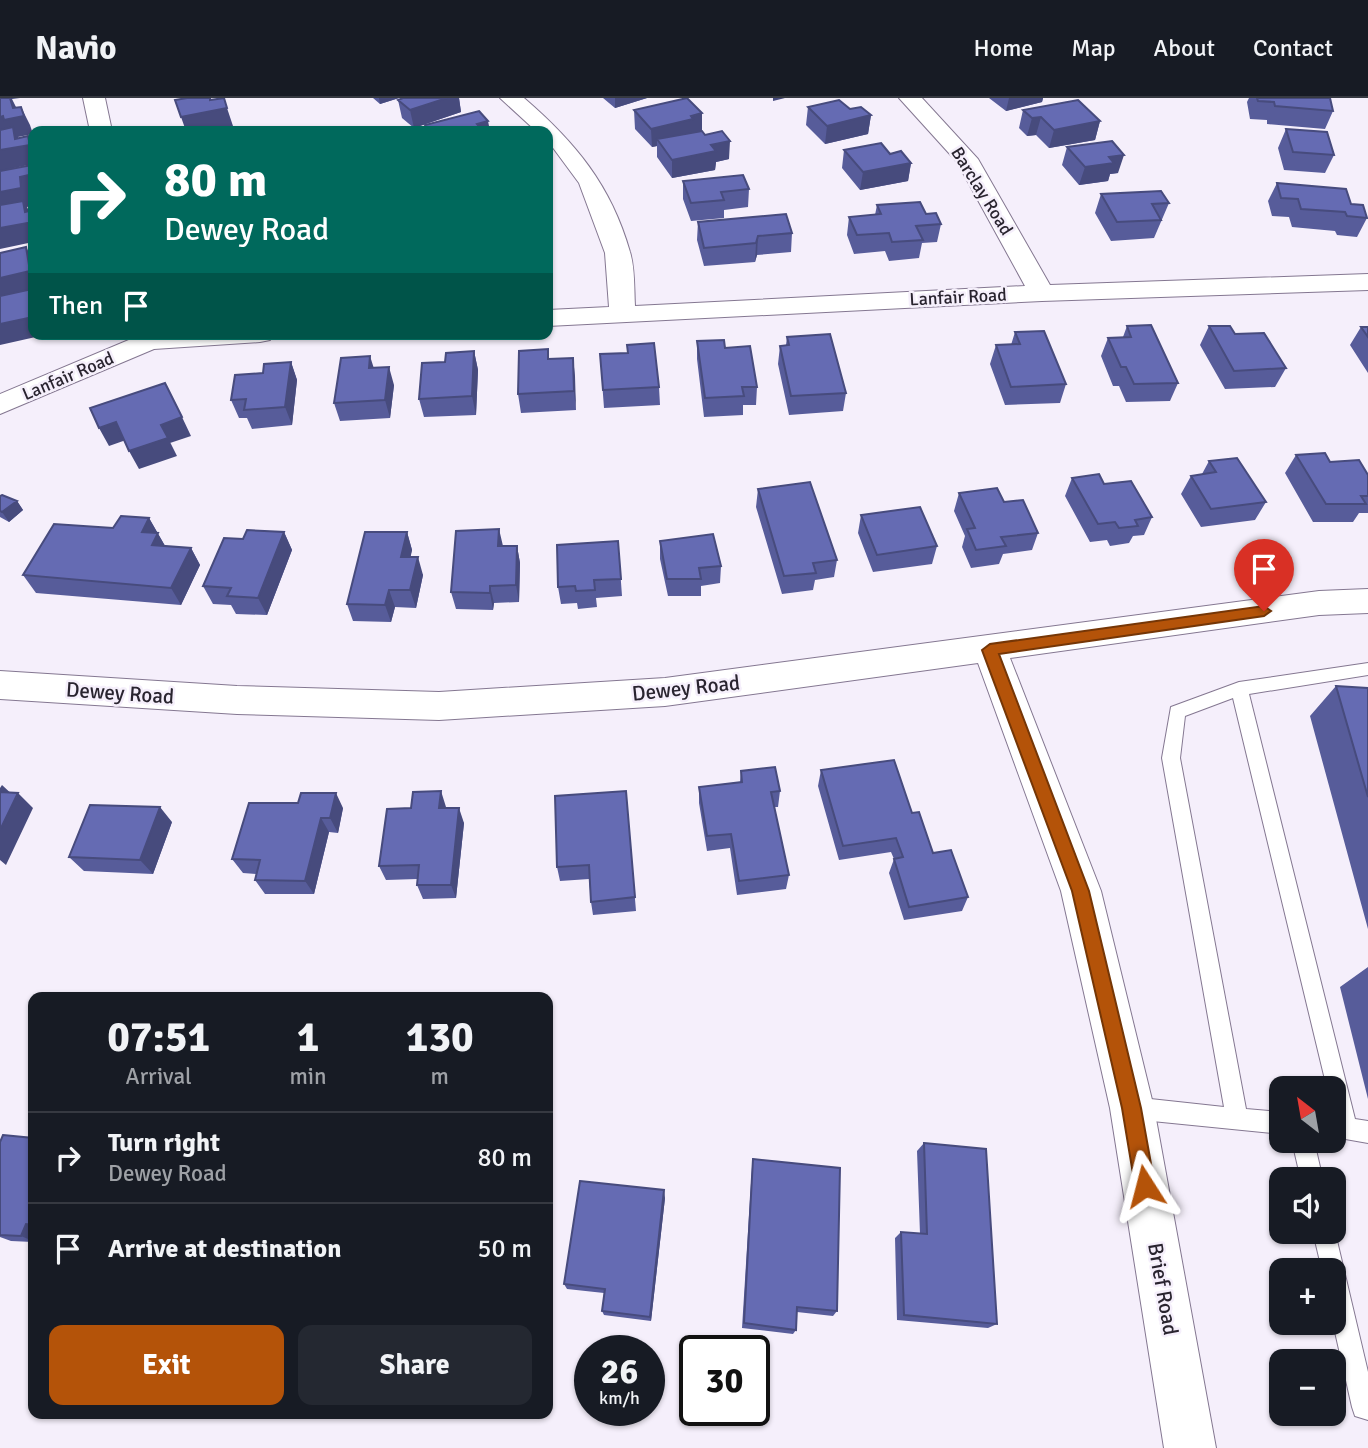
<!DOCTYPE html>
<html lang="en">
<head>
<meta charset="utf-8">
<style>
  body { margin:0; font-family:Signika,sans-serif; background:#242831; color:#f1f3f6; height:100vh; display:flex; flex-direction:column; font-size:26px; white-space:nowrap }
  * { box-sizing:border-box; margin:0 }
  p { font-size:23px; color:#9ea1a6 }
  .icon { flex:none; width:38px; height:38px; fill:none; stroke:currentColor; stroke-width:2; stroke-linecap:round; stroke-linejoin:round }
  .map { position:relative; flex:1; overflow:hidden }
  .drawer { position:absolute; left:28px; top:894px; width:525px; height:427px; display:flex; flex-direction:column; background:#171b24; border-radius:14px; box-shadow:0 2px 5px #0004 }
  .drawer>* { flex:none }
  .top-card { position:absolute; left:28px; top:28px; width:525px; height:214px; border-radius:14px; box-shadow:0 2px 5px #0004; background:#00695c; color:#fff; overflow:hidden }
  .needle { width:46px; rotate:329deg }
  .fabs { position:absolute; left:1269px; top:978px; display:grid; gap:14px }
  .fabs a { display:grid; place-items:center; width:77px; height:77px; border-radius:14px; background:#171b24; box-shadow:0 2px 5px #0004; font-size:35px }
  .speed { position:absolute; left:574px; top:1237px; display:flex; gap:14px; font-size:35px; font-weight:700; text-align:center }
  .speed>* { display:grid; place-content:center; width:91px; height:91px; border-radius:50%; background:#171b24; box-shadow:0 2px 5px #0004; line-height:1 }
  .speed small { font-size:18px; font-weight:400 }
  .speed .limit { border:4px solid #111; border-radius:10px; background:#fff; color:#111 }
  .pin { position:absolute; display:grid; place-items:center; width:60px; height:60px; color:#fff; margin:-72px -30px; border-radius:50% 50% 50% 0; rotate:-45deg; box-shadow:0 0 7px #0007 }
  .pin .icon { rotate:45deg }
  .me { position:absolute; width:77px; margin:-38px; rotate:351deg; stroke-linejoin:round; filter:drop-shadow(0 0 5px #0008) }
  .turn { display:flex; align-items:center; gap:24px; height:147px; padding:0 21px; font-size:32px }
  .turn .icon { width:91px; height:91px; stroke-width:2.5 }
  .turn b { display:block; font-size:49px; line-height:60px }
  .then { display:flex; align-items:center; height:66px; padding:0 21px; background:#0003; gap:14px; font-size:26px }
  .eta { display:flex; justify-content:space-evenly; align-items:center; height:119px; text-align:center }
  .eta b { font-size:42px; font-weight:800; line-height:49px }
  .primary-button { display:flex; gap:14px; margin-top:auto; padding:14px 21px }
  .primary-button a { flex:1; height:80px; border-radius:14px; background:#b45309; color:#fff; font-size:28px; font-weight:800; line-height:80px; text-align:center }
  .primary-button a+a { background:#242831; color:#f1f3f6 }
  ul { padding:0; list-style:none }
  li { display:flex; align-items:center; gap:21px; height:91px; padding:0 21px; border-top:2px solid #363941 }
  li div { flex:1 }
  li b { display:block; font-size:26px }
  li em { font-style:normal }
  header { display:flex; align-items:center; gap:42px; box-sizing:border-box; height:98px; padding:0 35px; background:#171b24; border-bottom:2px solid #363941 }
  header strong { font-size:33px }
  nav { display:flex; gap:38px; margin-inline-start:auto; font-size:24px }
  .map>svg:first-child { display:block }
</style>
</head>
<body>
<header>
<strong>Navio</strong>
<nav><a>Home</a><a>Map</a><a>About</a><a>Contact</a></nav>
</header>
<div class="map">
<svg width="1368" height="1350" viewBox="0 0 1368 1350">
  <rect width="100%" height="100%" fill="#f5effb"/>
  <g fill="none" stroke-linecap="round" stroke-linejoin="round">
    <defs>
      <path id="lane" d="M1368,565V577L1249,596L1355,1021L1368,1023V1045L1334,1039V990H1327L1233,600L1185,618L1180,660L1246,1011L1281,1014V1036L1132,1021L1125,1017L1121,1010L1125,1003L1132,999L1224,1009L1162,660L1171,609L1239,584Z
        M1292,1043H1314L1323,1082H1301Z
        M1334,1130L1368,1274V1322L1355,1318L1352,1309L1333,1225L1334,1172H1322L1313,1134H1334Z"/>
      <path id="street" d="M83,0H105L112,33H90Z
        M500,0H524C575,44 611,87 630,154C635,170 634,190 635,208L1025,188L957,64L899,0H922L978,61L1050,187L1368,176V192L1042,203L548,228V212L609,209L605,155L579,85L548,43V33H536Z
        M273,236L270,242L260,244L154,251L0,316V296L143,236Z
        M1368,491V515L1319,517L1010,560L1101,793L1154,1010L1216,1350H1164L1110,1010L1061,793L978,565L665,608L439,622L237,616L0,601V573L237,588L439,594L665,580L1319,493Z"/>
    </defs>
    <use href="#lane" stroke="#847791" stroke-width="2"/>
    <use href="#street" stroke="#847791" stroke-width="2"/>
    <use href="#lane" fill="#fff" fill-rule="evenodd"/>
    <use href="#street" fill="#fff" fill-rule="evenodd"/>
  </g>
  <path fill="#575c9a" d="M373,0H399L380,6Z
    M403,0H459L461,14L414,30L402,20L398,2Z
    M603,0H647L615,10Z
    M989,0H1043L1042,4L1006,13Z
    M1249,0H1330L1333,13L1325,31L1267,26V22L1250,21L1247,4Z
    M808,9L850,11L871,17L868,36L825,46L806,27Z
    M634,12L702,33L729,61L716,64L715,72L672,80L657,59V48L652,49L635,31Z
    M1023,12L1100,23L1095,42L1049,50L1036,37L1027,38L1019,30Z
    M1286,31L1334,57L1325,75L1284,72L1278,50Z
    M1067,49L1118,75L1110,76L1108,83L1079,87L1062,67Z
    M844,52L890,56L911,65L908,83L860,92L842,70Z
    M683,83L749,91L748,109L724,112V120L691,123L683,101Z
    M1277,85L1351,106L1367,120L1357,139L1337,137L1335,133L1292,129L1289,119L1272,118L1268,103Z
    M1101,96L1169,105L1154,140L1111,143L1095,115Z
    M877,107L941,126L937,144L922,145L919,160L889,163L885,153L854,156L847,137L849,119L875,117Z
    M698,124L792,135L791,154L757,157L755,164L704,168L697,142Z
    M548,149L551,176L548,177Z
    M1127,228L1178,285L1170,303L1126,304L1119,288H1113L1101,258L1108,240L1123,239Z
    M1209,228L1235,236L1286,270L1275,289L1225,291L1200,247Z
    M1368,228V275L1350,247L1361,229Z
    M1015,234L1066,286L1060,305L1005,307L990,266L996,247H1011Z
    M787,239L846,295L843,313L789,317L778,266L780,248L786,247Z
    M697,243L725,250L757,289L756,307H743V317L704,319L697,261Z
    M548,251L549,261L573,260L576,312L521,315L518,296Z
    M474,253L478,272L476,317L424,319L419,301L445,264Z
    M627,255L659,289L660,307L604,310L600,256Z
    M291,264L297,282L292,327L252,331L247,320H239L231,302Z
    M394,287L390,320L340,323L334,305Z
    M1296,357L1330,364L1368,377V415H1359L1353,424H1313L1285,375Z
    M1209,363L1266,404L1255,422L1201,429L1181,396L1191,378L1202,376Z
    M1072,380L1104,386L1152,419L1144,437L1133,438L1129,445L1110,448L1107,442L1090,444L1065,398Z
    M758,391L837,462L834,479L815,482L813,492L782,496L756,409Z
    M959,395L1004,404L1038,435L1032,452L1003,456L999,466L971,470L962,449L965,438L954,413Z
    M0,398L17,403L23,412L9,424L0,419Z
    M861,417L937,448L932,466L873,474L858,435Z
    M149,420L165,448L191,450L200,467L181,507L36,495L23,477L113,430Z
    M284,434L292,452L267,517L236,516L231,507L213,506L203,488L243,441Z
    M407,434L412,452L410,459L423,477L416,510L395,509L391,524L353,523L347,506Z
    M618,443L622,498L596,500L597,509L578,511L577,505L561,506L558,489Z
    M660,443L721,468L720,485L701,488V498H668L660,461Z
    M503,448H517L520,465L519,504L494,505L493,512L456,511L451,494Z
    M1336,588L1368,590V831L1310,618Z
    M821,672L912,715L933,755L968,799L962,813L904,822L889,775L894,761L891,754L839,762L818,688Z
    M741,673L780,693L778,709H774L789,777L786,791L737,797L730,750L707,753L699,705V689L740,684Z
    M626,693L636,813L593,817L591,804L589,781L560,783L557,769Z
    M249,705L343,710L338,735L329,734L314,796H265L255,782L256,776L243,775L232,761Z
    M446,709V710L464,725L456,800L423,801L417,787V781L386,782L379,768Z
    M172,724L153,776L84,773L69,759Z
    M1368,869V1001L1340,889Z
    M33,1040V1144L11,1143L0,1139V1044Z
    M924,1045L997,1226L988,1230L897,1222L895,1140L901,1134L920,1136L917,1053Z
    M753,1061L837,1213L833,1218L797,1214L796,1232L793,1236L742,1230L752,1069Z
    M665,1100L651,1223L604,1217L602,1213L604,1195L567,1191L564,1186Z"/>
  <path fill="#474b7d" d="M0,0H20L12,1L19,15L21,9L30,27L33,36L18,39L22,48L28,38L33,48V66L0,73Z
    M379,0H399L380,6Z
    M447,0H459L461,14L414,30L410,12Z
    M615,0H647L615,10Z
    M773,0H785L773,3Z
    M1009,0H1043L1042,4L1006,13Z
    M227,10L233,28L205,33H186L181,19Z
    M702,15V33L657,41V48L652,49L651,31Z
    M871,17L868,36L825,46L827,28Z
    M1041,19L1036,37L1027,38L1032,20Z
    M488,23L490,33H478L477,26Z
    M1100,23L1095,42L1049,50L1054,32Z
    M730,43L729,61L716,64L715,72L672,80V62L711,47Z
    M1124,57L1118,75L1110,76L1108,83L1079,87L1085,69L1109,59Z
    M911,65L908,83L860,92L863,74Z
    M33,76V96L29,97L31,108L27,109L33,121V144L0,151V94L20,79Z
    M758,138L757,157L755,164L756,145Z
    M26,149L33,162V201H0V180Z
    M33,219V236H49L0,247V226Z
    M474,253L478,272L476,317L472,298Z
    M370,258L376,277L369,270Z
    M573,260L575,278L576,312L574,293Z
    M291,264L297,282L292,327L285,309Z
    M389,269L394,287L390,320L385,302Z
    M182,319L191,338L170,345L161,327Z
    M116,324L126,342L109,348L99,330Z
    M168,340L177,358L139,371L129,353Z
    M17,403L23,412L9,424L2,414Z
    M149,420L168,453L162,464L142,434Z
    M499,431L503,448H498Z
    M284,434L292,452L267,517L258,500Z
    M407,434L412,452L407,477L401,459Z
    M517,448L520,465L519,504L516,487Z
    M191,450L200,467L181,507L171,490Z
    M418,459L423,477L416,510L410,492Z
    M490,488L494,505L493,512L490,495Z
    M389,492L395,509L391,524L385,507Z
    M2,687L16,700L18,695L33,710L6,767L0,762V690Z
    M441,693L446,709L444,725L439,710Z
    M336,695L343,710L338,735L330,720Z
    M160,709L172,724L153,776L140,762Z
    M459,710L464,725L456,800L451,787Z
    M321,720L329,734L314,796L305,783Z
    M664,1092L665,1100L651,1223L650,1219Z
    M26,1126L33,1129V1143L21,1138Z"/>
  <path fill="#656bb3" stroke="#474b7d" stroke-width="2" d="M0,0H10L13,10L21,9L24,18L4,22L3,18L0,19Z
    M187,0H210V2L224,0L227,10L181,19L175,2Z
    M403,0H447L410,12L398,2Z
    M687,0L702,15L691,18L693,21L651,31L634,12Z
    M1257,0H1330L1333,13L1275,8L1274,4L1258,3Z
    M839,2L850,11L861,9L871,17L827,28L808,9Z
    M1078,2L1100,23L1054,32L1041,19L1032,20L1023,12Z
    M479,13L488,23L477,26L483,33H430L425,27Z
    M13,29L15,41L28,38L30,47L0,52V32Z
    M220,30L221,33H204Z
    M1286,31L1327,34L1334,57L1293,54Z
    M702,33L705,37L722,33L730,43L711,47L716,53L672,62L657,41Z
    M1112,43L1124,57L1109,59L1114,65L1085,69L1067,49Z
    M881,45L890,56L901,53L911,65L863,74L844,52Z
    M32,67L33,76L20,79L21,90L0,94V73Z
    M743,77L749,91L721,94L724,102L691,105L683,83Z
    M1277,85L1346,91L1351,106L1363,107L1367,120L1347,118L1345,114L1301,111L1298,101L1281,100Z
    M1161,93L1169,105L1152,106L1161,122L1117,124L1101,96Z
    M23,103L25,114L33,112V124L0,130V107Z
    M920,104L926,116L936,115L941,126L916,128L923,142L892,144L889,135L857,137L849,119L881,116L877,107Z
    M786,116L792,135L758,138L756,145L704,150L698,124Z
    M26,149L30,173L0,180V155Z
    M32,191L33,219L0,226V198Z
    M1151,227L1178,285L1134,286L1126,269H1121L1108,240L1131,239L1127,228Z
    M1209,228H1230L1235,236L1264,235L1286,270L1234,273Z
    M1361,229H1368V239Z
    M1044,233L1066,286L1011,289L996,247L1020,246L1015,234Z
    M830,236L846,295L791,298L780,248L789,247L787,239Z
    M724,242L725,250L750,248L757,289H742L744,298L705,300L697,243Z
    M654,245L659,289L603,292L600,256L628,255L627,247Z
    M548,251V261L573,260L574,293L518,296L519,253Z
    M474,253L472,298L419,301L422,265L445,264L446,255Z
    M370,258L369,270L389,269L385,302L334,305L341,260Z
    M291,264L285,309L244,312L246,301L231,302L235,277L263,275L264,266Z
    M165,285L182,319L161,327L168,340L129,353L116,324L99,330L90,310Z
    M1325,355L1330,364L1359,362L1368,377V398H1361L1366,406H1326L1296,357Z
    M1237,360L1266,404L1211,411L1191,378L1216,374L1209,363Z
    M1099,376L1104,386L1131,383L1152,419L1135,422L1138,428L1119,430L1115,424L1098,426L1072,380Z
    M810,384L837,462L813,465L816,475L784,478L758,391Z
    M997,390L1004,404L1023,402L1038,435L1001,439L1006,448L976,452L967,431L975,430L959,395Z
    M2,397L17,403L2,414L0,413V398Z
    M920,409L937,448L877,457L861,417Z
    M121,418L149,420L142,434L158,435L152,447L191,450L171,490L23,477L54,426L113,430Z
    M499,431L498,448H517L516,487L490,488V495L451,494L456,433Z
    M247,432L284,434L258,500L227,498L231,490L203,488L224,440L243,441Z
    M365,434H407L401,459H418L410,492H389L385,507L347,506Z
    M713,436L721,468L699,470L701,481H667L660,443Z
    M618,443L621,481L594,482L595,492L576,493L575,488L558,489L557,447Z
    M1336,588L1368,590V699Z
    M894,662L912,715L919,714L933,755L951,752L968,799L909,809L894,761L903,759L896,740L843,748L821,672Z
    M775,669L780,693L771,694L789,777L739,783L731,736L707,738L699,689L742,684L741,673Z
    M441,693L439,710H459L451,787H417L419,767L379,768L387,711L411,710L413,694Z
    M626,693L635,799L591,804L589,767L557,769L555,698Z
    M0,694L18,695L0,732Z
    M301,695H336L330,720H321L305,783L255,782L260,762L232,761L249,705H298Z
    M90,707L160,709L140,762L69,759Z
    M3,1037L33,1040V1127L26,1126L21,1138L0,1137V1044Z
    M924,1045L986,1051L997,1226L904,1217L901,1134L927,1136Z
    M753,1061L840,1070L837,1213L797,1209L796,1232L744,1225Z
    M580,1083L664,1092L650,1219L602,1213L605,1191L564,1186Z"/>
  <path fill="#b45309" stroke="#753606" stroke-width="2" d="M1264,508L1271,513L1264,518L999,556L1089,793L1141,1010L1155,1088L1152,1095L1145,1098L1138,1095L1135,1088L1122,1010L1072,793L982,552L990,546Z"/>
  <g text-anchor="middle" stroke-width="5" stroke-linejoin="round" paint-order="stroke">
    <g font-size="18" fill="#29242f" stroke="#f5effb">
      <text transform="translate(982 93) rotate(58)" y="6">Barclay Road</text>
      <text transform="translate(958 199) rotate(-3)" y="6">Lanfair Road</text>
      <text transform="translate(68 278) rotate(-23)" y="6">Lanfair Road</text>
    </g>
    <g font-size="21" fill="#29242f" stroke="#f5effb">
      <text transform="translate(686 590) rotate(-6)" y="7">Dewey Road</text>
      <text transform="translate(120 595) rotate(4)" y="7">Dewey Road</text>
      <text transform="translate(1163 1191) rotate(80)" y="7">Brief Road</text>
    </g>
  </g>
</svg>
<div class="fabs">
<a><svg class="needle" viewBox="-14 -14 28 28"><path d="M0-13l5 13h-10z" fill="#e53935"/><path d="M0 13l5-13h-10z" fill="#9ea1a6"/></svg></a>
<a><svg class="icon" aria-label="sound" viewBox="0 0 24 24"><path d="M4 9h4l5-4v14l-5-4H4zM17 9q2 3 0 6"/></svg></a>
<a>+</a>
<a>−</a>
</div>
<div class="speed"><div>26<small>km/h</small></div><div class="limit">30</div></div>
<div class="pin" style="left:1264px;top:513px;background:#d93025"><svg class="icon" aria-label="arrive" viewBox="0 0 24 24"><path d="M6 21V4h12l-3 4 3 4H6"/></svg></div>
<svg class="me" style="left:1145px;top:1088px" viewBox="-20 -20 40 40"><path d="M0-17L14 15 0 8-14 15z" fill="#b45309" stroke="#fff" stroke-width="4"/></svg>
<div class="top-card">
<div class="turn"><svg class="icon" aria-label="right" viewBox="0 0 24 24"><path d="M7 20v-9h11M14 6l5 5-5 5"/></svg><div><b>80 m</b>Dewey Road</div></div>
<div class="then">Then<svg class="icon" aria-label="arrive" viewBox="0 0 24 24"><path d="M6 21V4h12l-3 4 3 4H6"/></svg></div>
</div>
<section class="drawer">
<div class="eta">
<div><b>07:51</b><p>Arrival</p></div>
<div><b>1</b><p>min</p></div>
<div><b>130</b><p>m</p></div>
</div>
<ul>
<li><svg class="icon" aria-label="right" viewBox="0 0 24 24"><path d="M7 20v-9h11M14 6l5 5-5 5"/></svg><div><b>Turn right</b><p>Dewey Road</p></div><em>80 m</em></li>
<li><svg class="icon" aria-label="arrive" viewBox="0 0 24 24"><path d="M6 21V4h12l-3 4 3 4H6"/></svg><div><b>Arrive at destination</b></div><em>50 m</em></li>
</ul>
<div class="primary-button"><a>Exit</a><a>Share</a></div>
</section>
</div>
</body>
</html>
